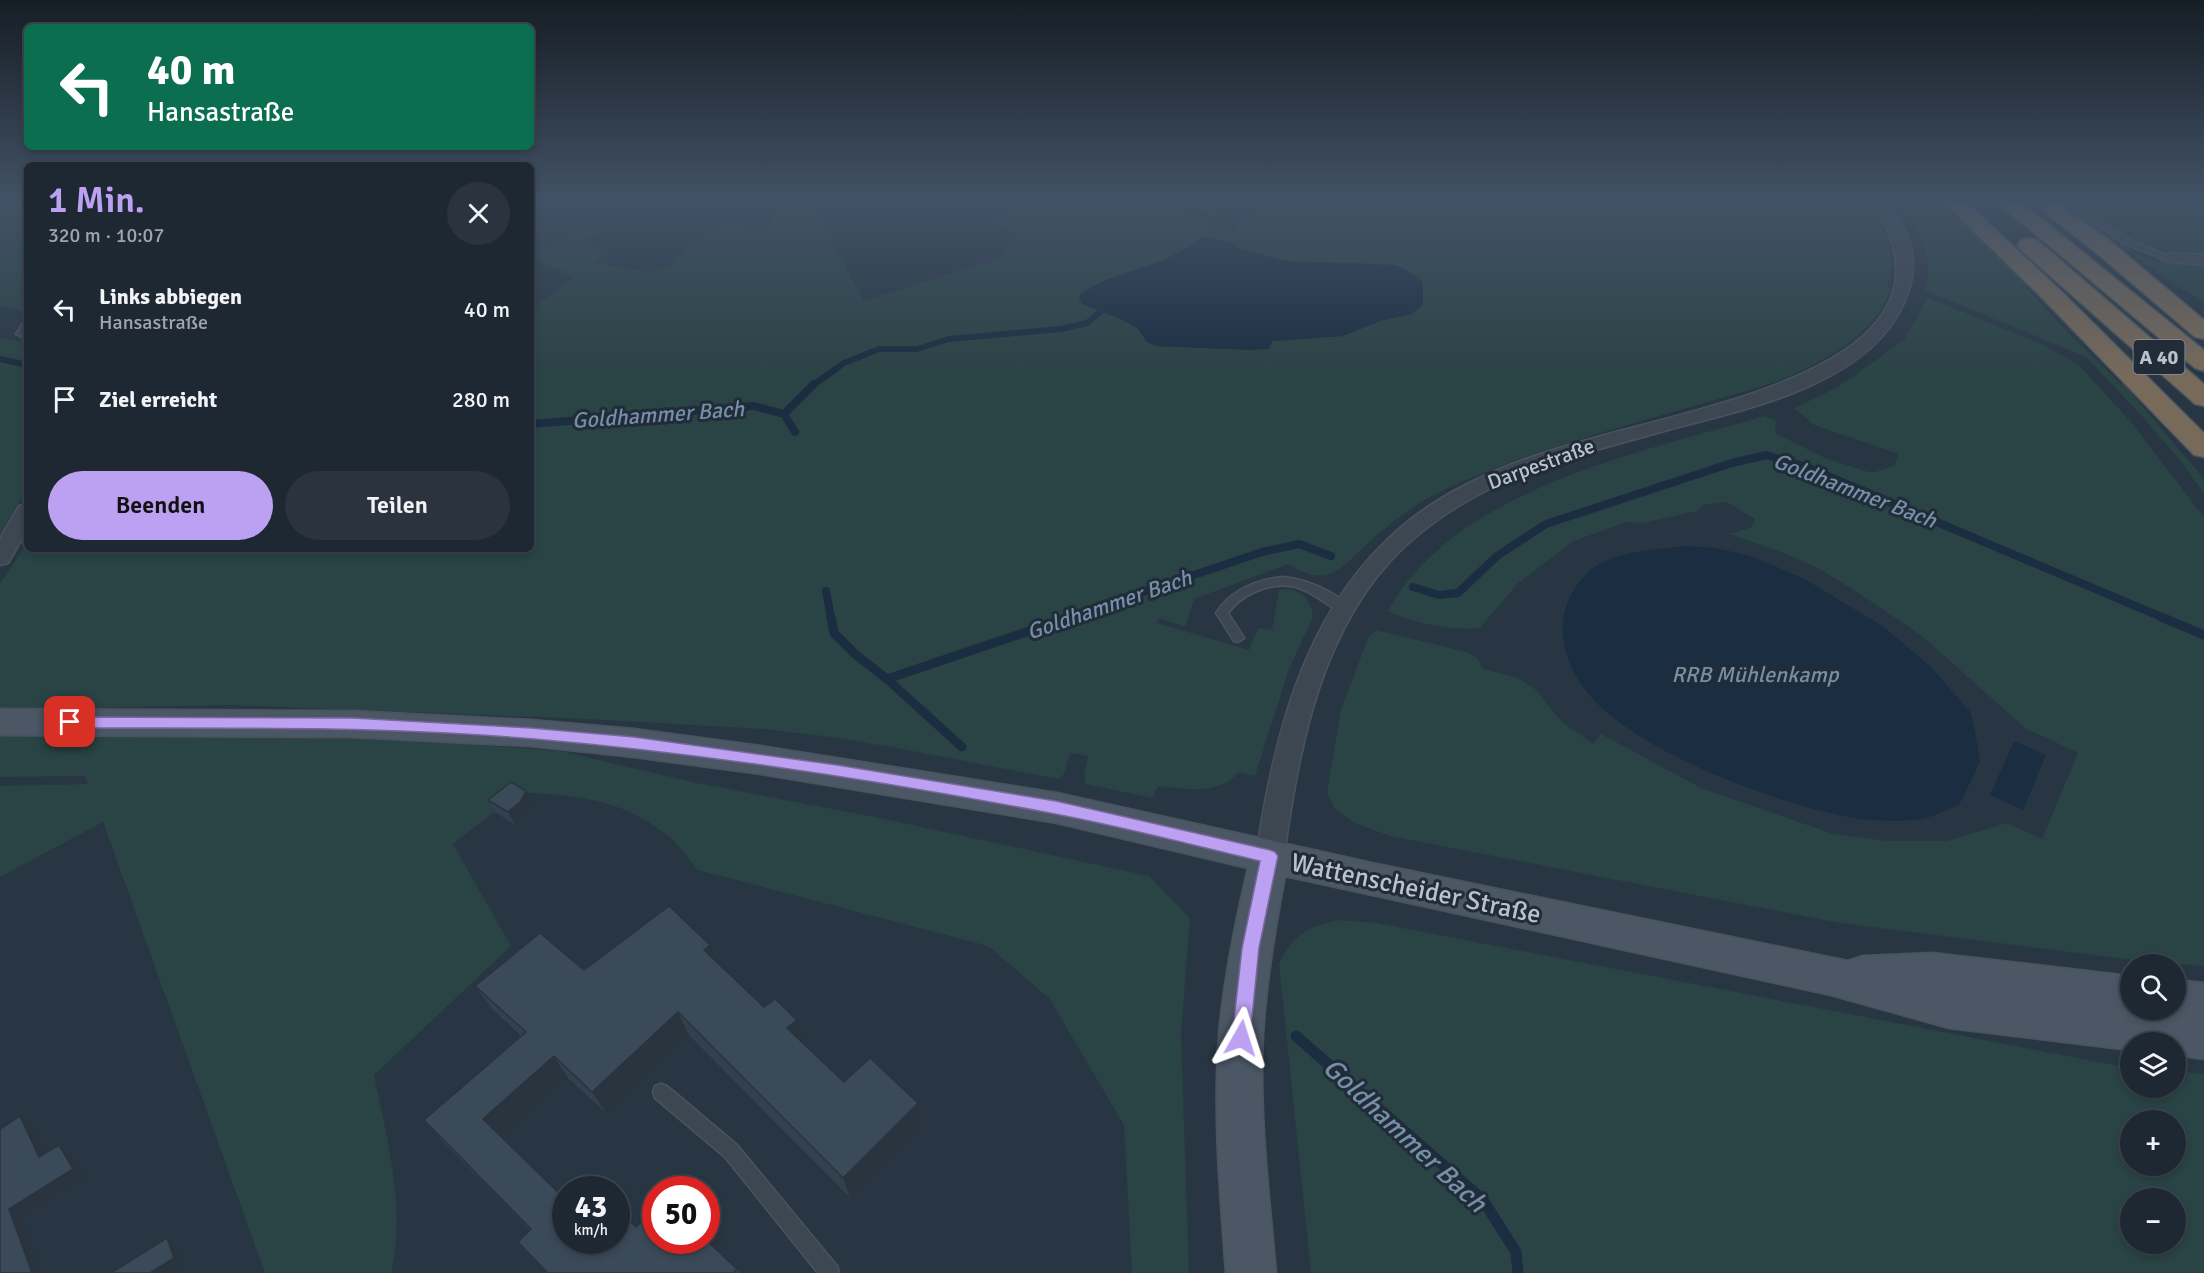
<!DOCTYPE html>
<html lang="de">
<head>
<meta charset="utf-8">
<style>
  body { margin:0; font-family:Signika,sans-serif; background:#2b343e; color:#f1f3f6; height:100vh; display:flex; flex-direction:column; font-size:22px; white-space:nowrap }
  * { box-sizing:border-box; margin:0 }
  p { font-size:20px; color:#a1a6ac }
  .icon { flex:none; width:33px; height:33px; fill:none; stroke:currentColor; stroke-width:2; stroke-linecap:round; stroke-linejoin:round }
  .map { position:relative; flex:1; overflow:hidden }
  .details { position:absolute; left:24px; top:162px; width:510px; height:390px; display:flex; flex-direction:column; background:#1e2832; border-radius:9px; box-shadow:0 3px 9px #0003,0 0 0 2px #3c444d }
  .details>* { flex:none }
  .hud { position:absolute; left:24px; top:24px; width:510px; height:126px; border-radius:9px; box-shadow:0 3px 9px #0003,0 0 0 2px #3c444d; background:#0b6e4f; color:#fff; overflow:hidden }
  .fabs { position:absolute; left:2120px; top:954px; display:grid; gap:12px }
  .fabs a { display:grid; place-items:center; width:66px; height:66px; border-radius:50%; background:#1e2832; box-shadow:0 3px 9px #0003,0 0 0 2px #3c444d; font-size:30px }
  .speed { position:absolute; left:552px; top:1176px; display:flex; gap:12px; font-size:30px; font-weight:700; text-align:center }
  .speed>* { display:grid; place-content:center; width:78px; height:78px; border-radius:50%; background:#1e2832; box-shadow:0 3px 9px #0003,0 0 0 2px #3c444d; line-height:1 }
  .speed small { font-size:15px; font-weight:400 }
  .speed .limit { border:9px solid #d22; background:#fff; color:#111 }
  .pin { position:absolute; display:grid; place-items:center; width:51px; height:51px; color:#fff; margin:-26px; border-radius:12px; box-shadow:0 3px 9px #0006 }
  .me { position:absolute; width:66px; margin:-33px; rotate:6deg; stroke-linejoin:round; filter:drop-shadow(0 0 4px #0008) }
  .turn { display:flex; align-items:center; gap:21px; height:126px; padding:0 24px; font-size:27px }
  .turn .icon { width:78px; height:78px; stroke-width:2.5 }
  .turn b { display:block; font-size:42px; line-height:51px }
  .round { display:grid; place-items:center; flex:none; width:63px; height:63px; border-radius:32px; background:#2b343e }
  .summary { display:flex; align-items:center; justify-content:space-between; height:102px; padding:0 24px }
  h1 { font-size:36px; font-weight:600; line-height:45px; color:#bca0f2 }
  .cta { display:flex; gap:12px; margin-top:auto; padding:12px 24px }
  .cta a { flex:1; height:69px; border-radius:36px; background:#bca0f2; color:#111; font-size:24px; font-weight:600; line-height:69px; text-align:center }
  .cta a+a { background:#2b343e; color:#f1f3f6 }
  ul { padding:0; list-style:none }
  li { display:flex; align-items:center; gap:18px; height:90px; padding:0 24px }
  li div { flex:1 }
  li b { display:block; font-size:22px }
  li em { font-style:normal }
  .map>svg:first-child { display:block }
</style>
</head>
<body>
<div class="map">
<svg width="2204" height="1273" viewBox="0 0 2204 1273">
  <rect width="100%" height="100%" fill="#283643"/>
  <path fill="#2a4344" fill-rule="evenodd" d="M0,200H27V312L0,305Z
    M778,200L819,213L832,200H849L819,216L864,301L1007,256L1003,252L1005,247L1022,236L989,221L1035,200H1156L1217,229L1233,232L1267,200H1631L1682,209L1685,200H1866C1885,231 1899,250 1887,288L1891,290C1872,338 1823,361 1779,381C1666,417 1547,441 1440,492C1417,503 1395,519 1376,536C1345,561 1333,593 1288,564L1194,599L1185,627L1159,618L1157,623L1249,650L1258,628L1272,630L1279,590C1298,586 1311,598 1313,617L1289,669L1255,776L1239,772C1218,796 1187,789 1158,786L1152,798L1086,784L1084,775L1088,756L1070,753L1064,774L1058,779L891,747L831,737L763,729L588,719L229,705L0,710V584L27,543V549H531V310L574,277L532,258L585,225L600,233L583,241L604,253L594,263L650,272L670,266L686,247L724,223L768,230ZM1203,237L1232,242L1239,248L1286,261L1395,265L1412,314L1383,320L1343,336L1273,341L1252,350L1156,346C1143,341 1145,334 1135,327C1120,316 1100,311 1082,304L1081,294C1120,272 1169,264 1203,237Z
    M1170,200H1253C1219,220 1205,216 1170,200Z
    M1897,200H1944L1998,254L2059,324L2121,384L2123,383L2204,479V494L2184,465L2140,414L2086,357L1925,290C1936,259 1918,222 1897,200Z
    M2056,200C2074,200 2123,249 2144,258C2157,264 2189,262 2204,263V301L2178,287Z
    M2069,200H2204V258L2140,243Z
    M1928,298L2043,345L2079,365L2131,422L2204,517V966L2149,962L1840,923L1390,836L1355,823L1335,809L1327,793L1341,710L1368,638L1376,630L1466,652L1477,658L1483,669L1518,678L1535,689L1562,722L1593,744L1601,734L1701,788L1833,834L1888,841H1946L2007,823L2042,839L2078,753L2025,728L1922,636L1857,592L1818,568L1786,554L1730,534L1752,527L1755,519L1727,502L1703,505L1697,511L1643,523L1627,522L1574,541L1517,584L1480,628C1454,631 1412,623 1388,611C1454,489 1642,452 1764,416L1776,421L1775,433L1827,459L1872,473L1894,466L1899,454L1814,425L1794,408L1838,387L1904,340Z
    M0,338L27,343V488L0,536Z
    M0,734L377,737L560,751L697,783L875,817L1149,876L1190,918L1181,1033L1189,1273H1132L1124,1125L1049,998L988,946L698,870C688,858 678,843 666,834C619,798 577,796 520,792L453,844L511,946L374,1075C387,1138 406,1208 391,1273H265L103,822L0,877V786L88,784L85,776L0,777Z
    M1340,920L1377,923L2130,1068V1088H2175V1071L2204,1074V1273H1311L1279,963C1295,933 1307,927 1340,920ZM2130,1120H2175V1166H2130ZM2130,1198H2175V1244H2130Z"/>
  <path fill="#1b2d41" d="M1203,237L1232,242L1239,248L1286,261L1395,265L1412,273L1423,282V305L1412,314L1383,320L1343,336L1273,341L1268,349L1252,350L1156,346L1147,342L1138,329L1123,320L1082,304L1079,299L1081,293L1103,281L1167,259Z
    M1685,546L1715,548L1751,556L1803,578L1884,627L1931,667L1971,713L1975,731L1980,762L1959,805C1947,809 1934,817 1921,819C1906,822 1867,821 1853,818C1777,804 1642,754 1591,697C1563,665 1551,621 1577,585C1582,579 1589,570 1596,566C1622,550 1655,550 1685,546Z
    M2014,741L2046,755L2023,810L1990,795Z"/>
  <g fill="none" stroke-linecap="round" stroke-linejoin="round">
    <path stroke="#1b2d41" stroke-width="6" d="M0,359L27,365
      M812,386L844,363L879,349H917L949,339L1061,329L1087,323L1101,311"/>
    <path stroke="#1b2d41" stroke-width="8" d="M784,414L814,384
      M531,424L754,406L784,414L795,432
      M1413,587L1439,595L1458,593L1497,556L1546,524L1732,463L1766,455L1809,468L2164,618
      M826,591L831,618
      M1066,618L1262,552L1299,544L1331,556"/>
    <path stroke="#1b2d41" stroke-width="9" d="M831,617L834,633L855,654L887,679L962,747
      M2161,617L2204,635
      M887,679L1071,617"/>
    <path stroke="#1b2d41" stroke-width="11" d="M1296,1036L1483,1200L1516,1252L1518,1273"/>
    <defs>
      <path id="lane" d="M2061,200H2070L2131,240L2173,258L2166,260L2125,244Z
        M27,321L25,333L27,334V340L16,334L24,322Z
        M1283,577C1305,579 1336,591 1350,608L1348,611C1326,616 1308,570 1257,591C1245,596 1236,602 1228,613L1244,638L1238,642L1234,641L1216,613C1232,589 1256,580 1283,577Z
        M661,1084L667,1086L737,1145L837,1266L839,1273H818L725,1157L655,1098L653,1092L655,1086Z"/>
      <path id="street" d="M1870,200H1886C1912,234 1922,263 1904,303C1868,385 1746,409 1668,430C1622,443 1576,454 1531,471C1485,488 1440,514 1404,547C1321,626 1299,747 1284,856L1280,864L1270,868L1260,864L1256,856C1273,742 1301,621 1388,539C1423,505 1470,480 1515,463C1560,446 1608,434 1654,422C1752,395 1972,345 1870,200Z
        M2169,253L2204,255V265L2163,261L2161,258Z
        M27,504V530L8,563L0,565V539L19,506Z"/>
      <path id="secondary" d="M0,709L352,711L531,720L634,729L761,746L1057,793L1372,863L1848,961L1863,956L1932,953L2130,976V1010L2159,1012L2158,1010H2175V980L2204,983V1059L2175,1055V1042H2130V1050L1949,1028L1831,995L1285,876C1275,929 1266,982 1263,1035C1259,1115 1269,1194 1276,1273H1226C1220,1194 1213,1114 1219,1035C1224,978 1235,923 1248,868L1057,823L761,774L634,757L531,746L352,737L0,735Z"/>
      <path id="highway" d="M1942,200H1964L2059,289L2204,433V457L2194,455L2043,299Z
        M1995,200H2018L2204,350V371L2195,368Z
        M2054,204L2061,206L2109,240L2204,320V339L2195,337L2093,250L2047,214L2044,210L2047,206Z
        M2029,238L2037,240L2204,384V406L2195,404L2021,250L2018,245L2021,240Z"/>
    </defs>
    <use href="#lane" stroke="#49535f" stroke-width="3"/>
    <use href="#street" stroke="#49535f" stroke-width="3"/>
    <use href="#secondary" stroke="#49535f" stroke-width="3"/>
    <use href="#highway" stroke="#47525d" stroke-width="3"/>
    <use href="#lane" fill="#3d4752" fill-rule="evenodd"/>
    <use href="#street" fill="#3d4752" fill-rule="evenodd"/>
    <use href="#secondary" fill="#4b5765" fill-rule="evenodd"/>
    <use href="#highway" fill="#786a5a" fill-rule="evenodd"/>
  </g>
  <path fill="#33404d" d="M488,800L532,804L527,814L515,825L495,812Z
    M716,962L764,1007L804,1042L803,1043L844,1082L923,1124L850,1198L689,1035L606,1113L568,1078L502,1138L566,1240L636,1227L717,1217L728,1236L716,1249L737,1269L739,1273H547L518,1242L530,1230L442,1141L424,1120L521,1036L491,1008L475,986L584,970Z"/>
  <path fill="#29343e" d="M526,791L532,804L527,814L515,825L508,812Z
    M710,945L719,968L704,950Z
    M678,1012L689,1035L606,1113L592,1092Z
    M797,1020L804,1042L796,1050L787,1028Z
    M554,1056L568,1078L500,1140L483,1119Z
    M918,1103L923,1124L850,1198L843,1178Z
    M20,1116L33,1125L51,1166L39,1157Z
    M59,1145L72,1154L85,1177L22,1217L43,1273H32L9,1209Z
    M717,1217L728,1236L712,1254L706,1240V1228Z
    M167,1238L178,1246L185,1266L174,1273H150Z"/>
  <path fill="#3b4a59" stroke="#29343e" stroke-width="1.5" d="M511,782L526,791L520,802L508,812L488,800Z
    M669,906L710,945L704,950L764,1007L775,999L797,1020L787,1028L844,1082L870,1058L918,1103L843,1178L678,1012L592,1092L554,1056L483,1119L566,1200V1240H616V1208L636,1227L656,1207V1240H706L737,1269L733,1273H548L518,1242L531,1229L424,1120L526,1032L475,986L540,933L584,970Z
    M20,1116L39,1157L59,1145L73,1169L9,1209L32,1273H0V1129Z
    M679,1182L687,1190H672Z
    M706,1207L717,1217L706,1228Z
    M167,1238L174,1258L150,1273H111Z"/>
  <linearGradient id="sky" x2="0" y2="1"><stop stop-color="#161e25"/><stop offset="0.53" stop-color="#425266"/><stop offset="1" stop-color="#425266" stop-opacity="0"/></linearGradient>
  <rect width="2204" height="378" fill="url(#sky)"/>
  <path fill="#bca0f2" stroke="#7a689d" stroke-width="1.5" d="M70,717L352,718L531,728L634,737L837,765L1056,801L1270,850L1275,852L1278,856L1259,948L1250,1038L1248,1044L1241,1046L1235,1044L1232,1038L1242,948L1260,861C1192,845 1124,827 1055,814C883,781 709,754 535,739C381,726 225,728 70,728L65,726L63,722L65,718Z"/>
  <g text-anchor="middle" stroke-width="6" stroke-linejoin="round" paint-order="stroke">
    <rect fill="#212c38" stroke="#8c95a0" stroke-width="1.5" x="2133.5" y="340" width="51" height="34" rx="4.5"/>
    <g font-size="20" font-weight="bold" fill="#bac2cc">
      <text x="2159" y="364">A 40</text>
    </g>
    <g font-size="21" fill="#bac2cc" stroke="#212c38">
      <text transform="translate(1541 464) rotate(-20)" y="7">Darpestraße</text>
    </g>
    <g font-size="22" font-style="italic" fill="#758fa9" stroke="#212c38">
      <text transform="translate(658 414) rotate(-4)" y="8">Goldhammer Bach</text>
      <text transform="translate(1855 490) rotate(21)" y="8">Goldhammer Bach</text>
      <text transform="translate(1109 604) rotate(-19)" y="8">Goldhammer Bach</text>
      <text x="1755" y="682">RRB Mühlenkamp</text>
    </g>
    <g font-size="26" fill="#bac2cc" stroke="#212c38">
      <text transform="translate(1416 888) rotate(12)" y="9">Wattenscheider Straße</text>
    </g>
    <g font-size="27" font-style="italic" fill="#758fa9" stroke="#212c38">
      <text transform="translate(1405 1135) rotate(43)" y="9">Goldhammer Bach</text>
    </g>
  </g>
</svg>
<div class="fabs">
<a><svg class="icon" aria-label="search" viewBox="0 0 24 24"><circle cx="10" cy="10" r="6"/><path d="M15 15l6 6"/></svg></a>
<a><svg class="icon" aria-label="layers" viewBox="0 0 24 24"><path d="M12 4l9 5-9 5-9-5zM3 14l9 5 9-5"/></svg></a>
<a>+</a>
<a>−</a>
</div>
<div class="speed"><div>43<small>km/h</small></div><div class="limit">50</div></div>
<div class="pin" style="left:70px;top:722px;background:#d93025"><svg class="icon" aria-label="arrive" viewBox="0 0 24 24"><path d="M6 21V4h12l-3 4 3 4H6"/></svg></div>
<svg class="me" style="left:1241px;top:1038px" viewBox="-20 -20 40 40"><path d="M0-17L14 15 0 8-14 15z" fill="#bca0f2" stroke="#fff" stroke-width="4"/></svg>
<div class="hud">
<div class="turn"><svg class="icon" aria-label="left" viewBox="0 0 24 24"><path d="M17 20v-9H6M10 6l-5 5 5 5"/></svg><div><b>40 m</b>Hansastraße</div></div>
</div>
<section class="details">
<div class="summary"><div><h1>1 Min.</h1><p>320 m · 10:07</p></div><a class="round"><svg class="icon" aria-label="close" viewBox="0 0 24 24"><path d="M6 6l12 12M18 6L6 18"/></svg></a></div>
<ul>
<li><svg class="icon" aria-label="left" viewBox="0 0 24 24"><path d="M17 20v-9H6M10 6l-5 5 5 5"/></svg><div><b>Links abbiegen</b><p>Hansastraße</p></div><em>40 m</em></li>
<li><svg class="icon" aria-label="arrive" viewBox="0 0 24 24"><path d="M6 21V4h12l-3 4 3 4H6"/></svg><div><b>Ziel erreicht</b></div><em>280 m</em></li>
</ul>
<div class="cta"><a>Beenden</a><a>Teilen</a></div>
</section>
</div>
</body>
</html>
